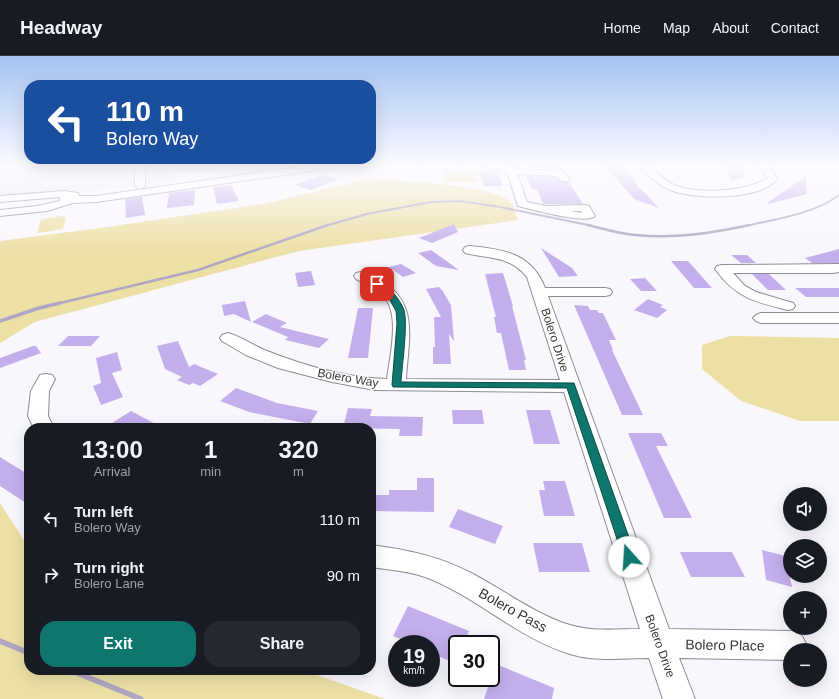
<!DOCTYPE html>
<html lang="en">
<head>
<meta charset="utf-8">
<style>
  body { margin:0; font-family:Arial,sans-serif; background:#242831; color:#f1f3f6; height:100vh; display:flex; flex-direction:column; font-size:15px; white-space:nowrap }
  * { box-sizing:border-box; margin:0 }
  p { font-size:13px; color:#9ea1a6 }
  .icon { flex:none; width:22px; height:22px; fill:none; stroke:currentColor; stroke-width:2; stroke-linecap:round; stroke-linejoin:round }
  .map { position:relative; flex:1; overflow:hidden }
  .sheet { position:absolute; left:24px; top:367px; width:352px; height:252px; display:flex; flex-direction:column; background:#171b24; border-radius:16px; box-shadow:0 4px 16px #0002 }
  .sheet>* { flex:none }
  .top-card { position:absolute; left:24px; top:24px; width:352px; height:84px; border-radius:16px; box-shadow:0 4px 16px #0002; background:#1a4fa0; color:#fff; overflow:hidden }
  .fabs { position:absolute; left:783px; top:431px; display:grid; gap:8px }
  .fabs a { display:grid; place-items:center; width:44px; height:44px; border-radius:50%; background:#171b24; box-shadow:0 4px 16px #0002; font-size:20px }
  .speed { position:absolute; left:388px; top:579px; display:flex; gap:8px; font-size:20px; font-weight:700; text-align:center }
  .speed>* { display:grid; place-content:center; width:52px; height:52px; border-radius:50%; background:#171b24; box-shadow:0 4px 16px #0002; line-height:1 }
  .speed small { font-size:10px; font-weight:400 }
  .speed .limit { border:2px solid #111; border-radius:6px; background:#fff; color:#111 }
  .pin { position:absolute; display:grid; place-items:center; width:34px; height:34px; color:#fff; margin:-17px; border-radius:8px; box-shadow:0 2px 6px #0006 }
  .me { position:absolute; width:44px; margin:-22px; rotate:341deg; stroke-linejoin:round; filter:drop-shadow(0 0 3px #0008) }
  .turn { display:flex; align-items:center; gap:14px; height:84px; padding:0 16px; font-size:18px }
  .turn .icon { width:52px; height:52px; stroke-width:2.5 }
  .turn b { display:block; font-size:28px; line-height:34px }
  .eta { display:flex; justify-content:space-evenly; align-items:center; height:68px; text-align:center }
  .eta b { font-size:24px; font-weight:800; line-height:28px }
  .action { display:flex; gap:8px; margin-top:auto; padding:8px 16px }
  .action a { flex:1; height:46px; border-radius:16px; background:#0f766e; color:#fff; font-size:16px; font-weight:800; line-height:46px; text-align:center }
  .action a+a { background:#242831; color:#f1f3f6 }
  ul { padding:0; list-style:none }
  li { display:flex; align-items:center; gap:12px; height:56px; padding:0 16px }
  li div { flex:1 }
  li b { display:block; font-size:15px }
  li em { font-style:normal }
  header { display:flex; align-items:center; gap:24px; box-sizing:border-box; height:56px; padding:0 20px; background:#171b24; border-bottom:1px solid #363941 }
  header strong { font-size:19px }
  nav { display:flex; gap:22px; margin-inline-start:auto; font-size:14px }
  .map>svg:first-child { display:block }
</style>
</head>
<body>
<header>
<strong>Headway</strong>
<nav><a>Home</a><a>Map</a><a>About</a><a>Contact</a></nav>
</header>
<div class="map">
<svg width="839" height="643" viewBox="0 0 839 643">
  <rect width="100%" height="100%" fill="#f9f7fe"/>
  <path fill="#eeeaf8" d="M0,109H165L171,125L118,132L0,142Z"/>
  <path fill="#ece0a5" d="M474,115L478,126H445L443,116Z
    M367,123C400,125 484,127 509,145C514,148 515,159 518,164L299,195L35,266L0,287V185L100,172L263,148Z
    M62,160L66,161L63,173L37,177L41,163Z
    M730,280L839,282V365H800L741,345L702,313V289Z
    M0,447L29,492V614H303L385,643H0Z"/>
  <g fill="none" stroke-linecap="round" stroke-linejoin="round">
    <path stroke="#aea6c2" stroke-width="2" d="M325,170L367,158L431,146L460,145L500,151L593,170
      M745,170C773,164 817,157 839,139"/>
    <path stroke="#aea6c2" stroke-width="2.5" d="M588,169C604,173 620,178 636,179C675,183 712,177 750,169
      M56,248L198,214L328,169"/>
    <path stroke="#aea6c2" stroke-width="3.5" d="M0,265L39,252L60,247"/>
    <path stroke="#aea6c2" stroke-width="5.5" d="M0,585L29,597
      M70,614L141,643"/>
  </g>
  <path fill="#c3afec" d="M528,109H558L561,113L529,112Z
    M725,109H742L744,121L731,125Z
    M605,110H621L636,125H633L659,152L634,143Z
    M479,116H497L503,130H484Z
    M323,119L339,123L311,134L294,129Z
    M526,120L556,121L562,126H569L583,148H543L537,133H532Z
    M806,120L807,138L768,148L767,147Z
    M231,129L239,145L217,148L213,131Z
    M195,134L194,149L167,152L169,137Z
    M142,141L145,159L126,162L125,143Z
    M454,168L458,176L432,187L419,182Z
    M541,192L572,212L578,220L559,221Z
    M839,193V207H812L805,202Z
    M431,194L459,214L436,210L418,197Z
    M731,199H747L756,207H741Z
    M671,205H688L712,232H694Z
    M401,208L416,217L403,221L389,211Z
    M311,215L315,229L298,231L295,217Z
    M503,217L513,250H512L526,304H524L526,314H509L501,277H497L494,261H496L485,218Z
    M752,218H769L786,234H768Z
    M645,222L657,235H641L630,223Z
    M439,231L442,234L451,249L454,285L449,278L451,308H433V291H435L434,261H441L426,233Z
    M795,232H839V241H806Z
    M648,243L663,249L660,251L667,254L657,262L634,254Z
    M245,245L251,266L234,258L224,260L222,249Z
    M574,249L588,250L590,254H597L599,257H603L616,284H609L613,294H612L643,359H622Z
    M358,252H373L368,302H348Z
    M266,258L287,267L280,271L329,283L319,292L285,284L288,281L252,266Z
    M68,280H100L91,290H58Z
    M178,285L189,311L194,308L218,318L200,330L193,327L189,329L177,324L182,321L165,313L157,290Z
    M33,290H36L41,297L0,312V302Z
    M117,296L122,314L112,317L123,341L101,349L93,330L101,327L96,302Z
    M236,332L277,347L318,355L310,368L249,356L220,345Z
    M348,352L372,353L370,360L423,361L422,380H399L400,373L343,372Z
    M452,354H482L484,368H453Z
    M526,354H550L560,388H534Z
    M131,355L163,372H121L112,367Z
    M628,377H661L668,390H656L692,462H664Z
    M0,401L29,419V449L0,430Z
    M417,422H434V456L371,455V439H389V434H417Z
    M543,425H565L575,460H544L539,434H545Z
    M458,453L503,470L495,488L449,471Z
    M533,487H582L590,516H539Z
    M762,494L790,501V521L792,531L766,524Z
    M680,496H732L745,521H691Z
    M408,550L469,575L464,588H457V608L431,597V588H412L393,580Z
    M496,608L554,632L552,643H484Z"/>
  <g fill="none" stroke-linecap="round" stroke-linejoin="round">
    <defs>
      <path id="minor" d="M137,109H146L145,116V130L140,133L135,130V116Z
        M312,109H337L333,112L96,146L73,147L47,155L0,160V154L37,150L60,145V141L0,146V140L65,135L78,137L79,140H96Z
        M419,109H465C458,115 426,115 419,109Z
        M483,109H501L519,113L563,115L570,123L568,125H562L557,120L517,118L527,146L546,150L585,149L589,150L595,160C587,169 531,153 518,150L507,116L484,111ZM571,155H581L582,157Z
        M640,109H649C657,117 666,126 676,130C698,138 748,136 767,122L759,109H768L777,123C760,145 691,144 668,133C657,128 647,119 640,109Z
        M469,190C502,193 532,197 545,232H605L610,233L612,236L610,239L605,240H548L669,573L792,575L802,580L807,590L805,594H790V604L679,602L695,643H663L649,602C624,602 595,606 570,598C518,582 478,542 428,522C410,515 390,514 371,511V489C408,494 439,500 473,518C503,534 539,560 570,569C592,576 617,573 640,573L564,336L375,334L332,326L278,312L246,299L222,285L220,282L222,279L228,277C242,281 254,290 267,295C305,310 347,322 387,323C390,299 402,253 380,237C373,231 364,227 356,223L354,220L356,217L361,216C368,218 374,222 381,225C420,247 408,285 406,323L560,324L527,221C509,199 489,203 465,197L463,194L465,191Z
        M839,208V216L833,217H733L745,230L756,236L793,247L795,250L793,253L788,254C755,246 736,242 715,213L717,210L722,209Z
        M761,257H839V267H761L756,265L753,262L756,259Z
        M46,318L52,319L55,323L49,335L48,360L54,372H34L28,360L31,335L40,319Z"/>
    </defs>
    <use href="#minor" stroke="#8e8c92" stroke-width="2"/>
    <path stroke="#a1a0a5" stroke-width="1" stroke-dasharray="2.5 1" stroke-linecap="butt" d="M166,109L164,111L167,112C187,113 210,118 228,109"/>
    <use href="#minor" fill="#fff" fill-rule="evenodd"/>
  </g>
  <linearGradient id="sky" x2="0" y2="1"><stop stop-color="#a5c2f0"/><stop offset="0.55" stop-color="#fcfbff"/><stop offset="1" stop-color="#fcfbff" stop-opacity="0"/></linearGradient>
  <rect width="839" height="199" fill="url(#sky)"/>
  <path fill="#0f766e" stroke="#0a4d48" d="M377,226C389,230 400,243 404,254C408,267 402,311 401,326L574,327L636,501L634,505L629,507L625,505L623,501L567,332L393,331L392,329L397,267L396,255L387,239L373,228Z"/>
  <g text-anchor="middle" stroke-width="3" stroke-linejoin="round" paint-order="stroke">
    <g font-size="12" fill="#38373a" stroke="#fff">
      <text transform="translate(555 284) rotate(72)" y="4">Bolero Drive</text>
      <text transform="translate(348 322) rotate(10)" y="4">Bolero Way</text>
      <text transform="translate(660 590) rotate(70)" y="4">Bolero Drive</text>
    </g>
    <g font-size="14" fill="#38373a" stroke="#fff">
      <text transform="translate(513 554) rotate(29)" y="5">Bolero Pass</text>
      <text transform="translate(725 589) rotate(1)" y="5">Bolero Place</text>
    </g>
  </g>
</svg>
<div class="fabs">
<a><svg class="icon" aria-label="sound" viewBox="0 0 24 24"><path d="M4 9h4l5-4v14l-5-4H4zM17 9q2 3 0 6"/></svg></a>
<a><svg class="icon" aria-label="layers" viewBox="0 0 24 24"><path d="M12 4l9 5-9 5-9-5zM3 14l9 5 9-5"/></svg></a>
<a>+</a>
<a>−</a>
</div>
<div class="speed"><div>19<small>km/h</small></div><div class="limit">30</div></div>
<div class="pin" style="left:377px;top:228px;background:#d93025"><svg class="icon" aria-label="arrive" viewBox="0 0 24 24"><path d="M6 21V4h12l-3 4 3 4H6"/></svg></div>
<svg class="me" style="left:629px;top:501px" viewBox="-20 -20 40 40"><circle r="19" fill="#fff"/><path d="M0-13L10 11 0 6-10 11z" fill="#0f766e"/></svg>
<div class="top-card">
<div class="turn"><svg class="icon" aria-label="left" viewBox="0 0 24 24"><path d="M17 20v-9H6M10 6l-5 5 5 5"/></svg><div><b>110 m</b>Bolero Way</div></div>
</div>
<section class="sheet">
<div class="eta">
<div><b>13:00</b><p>Arrival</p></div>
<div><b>1</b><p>min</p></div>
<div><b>320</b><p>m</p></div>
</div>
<ul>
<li><svg class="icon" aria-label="left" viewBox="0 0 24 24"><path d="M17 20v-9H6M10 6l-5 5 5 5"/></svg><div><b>Turn left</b><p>Bolero Way</p></div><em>110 m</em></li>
<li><svg class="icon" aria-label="right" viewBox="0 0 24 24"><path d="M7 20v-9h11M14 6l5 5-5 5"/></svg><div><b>Turn right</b><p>Bolero Lane</p></div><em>90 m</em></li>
</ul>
<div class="action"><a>Exit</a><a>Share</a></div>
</section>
</div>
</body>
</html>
